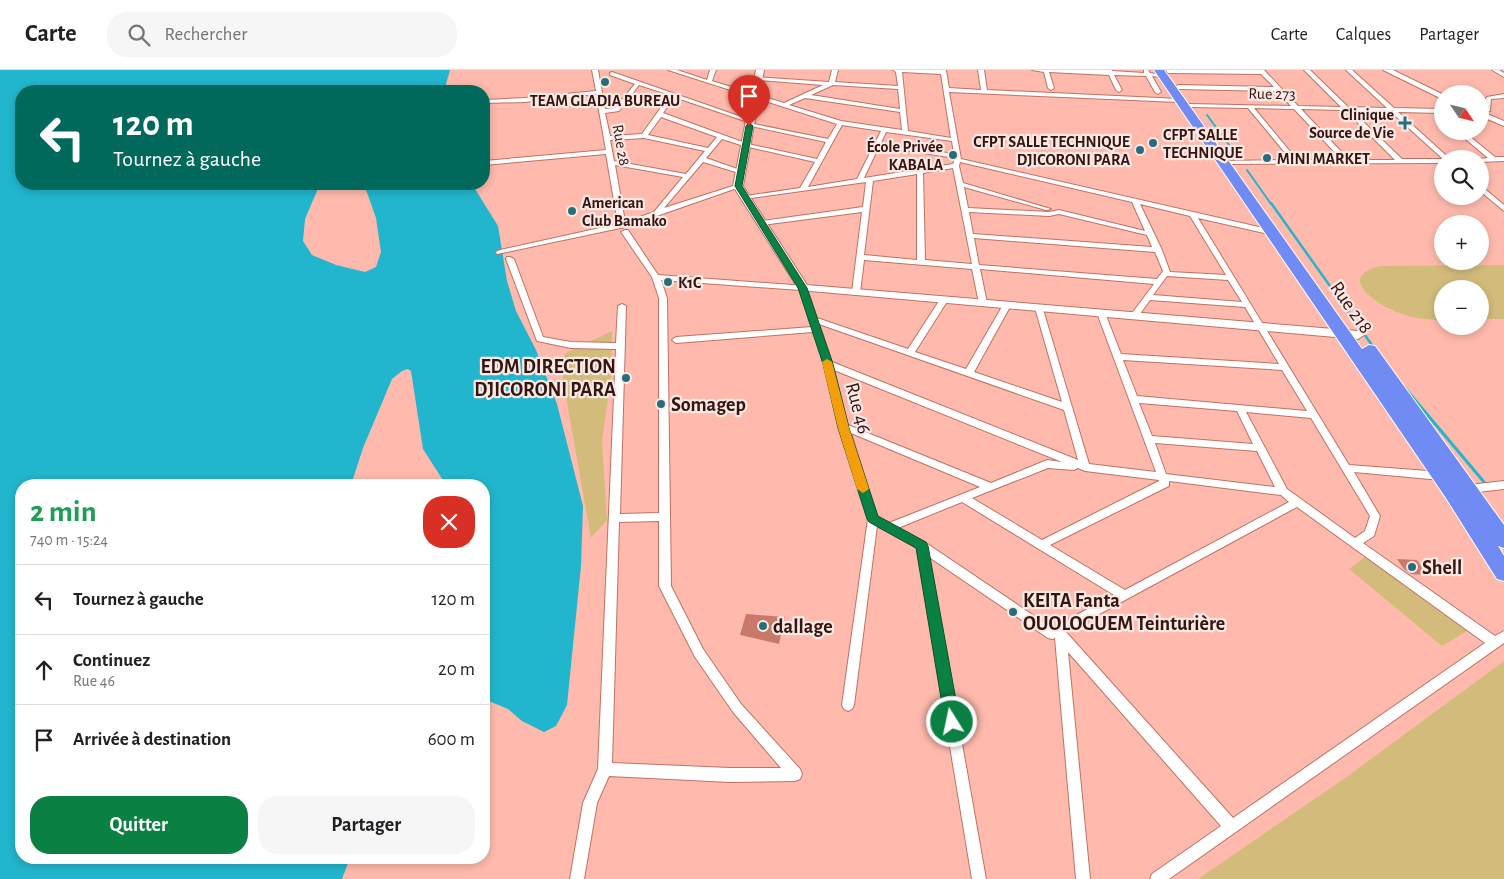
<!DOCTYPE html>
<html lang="fr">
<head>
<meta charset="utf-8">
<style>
  body { margin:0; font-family:"Alegreya Sans",sans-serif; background:#f6f6f6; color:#202124; height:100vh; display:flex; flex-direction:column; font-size:19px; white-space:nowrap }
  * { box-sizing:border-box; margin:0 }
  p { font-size:16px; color:#757577 }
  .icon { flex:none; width:28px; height:28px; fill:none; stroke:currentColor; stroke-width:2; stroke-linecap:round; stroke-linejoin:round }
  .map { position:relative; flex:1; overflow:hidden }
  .panel { position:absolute; left:15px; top:409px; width:475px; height:385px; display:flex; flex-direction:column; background:#fff; border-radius:20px; box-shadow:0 2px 8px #0003 }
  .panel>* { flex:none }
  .banner { position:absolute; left:15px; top:15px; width:475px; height:105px; border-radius:20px; box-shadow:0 2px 8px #0003; background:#00695c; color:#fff; overflow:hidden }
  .needle { width:32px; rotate:125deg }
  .buttons { position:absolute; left:1434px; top:15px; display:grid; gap:10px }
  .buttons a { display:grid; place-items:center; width:55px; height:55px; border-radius:50%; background:#fff; box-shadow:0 2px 8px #0003; font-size:25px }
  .pin { position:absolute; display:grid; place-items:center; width:42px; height:42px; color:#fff; margin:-51px -21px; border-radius:50% 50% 50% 0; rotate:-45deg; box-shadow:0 0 5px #0007 }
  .pin .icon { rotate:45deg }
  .me { position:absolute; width:55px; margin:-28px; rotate:350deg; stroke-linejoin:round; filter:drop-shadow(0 0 4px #0008) }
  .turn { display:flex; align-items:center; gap:18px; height:105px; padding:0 15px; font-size:22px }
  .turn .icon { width:65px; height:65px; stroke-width:2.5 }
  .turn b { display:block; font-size:35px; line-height:42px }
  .round { display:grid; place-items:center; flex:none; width:52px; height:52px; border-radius:20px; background:#f6f6f6 }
  .head { display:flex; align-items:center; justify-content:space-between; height:85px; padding:0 15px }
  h1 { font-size:30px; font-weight:700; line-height:38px; color:#1e9e55 }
  .action { display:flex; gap:10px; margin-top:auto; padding:10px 15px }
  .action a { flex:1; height:58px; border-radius:20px; background:#0b8043; color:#fff; font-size:20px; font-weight:700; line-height:58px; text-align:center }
  .action a+a { background:#f6f6f6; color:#202124 }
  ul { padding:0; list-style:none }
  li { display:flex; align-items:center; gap:15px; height:70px; padding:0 15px; border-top:1px solid #e0e0e0 }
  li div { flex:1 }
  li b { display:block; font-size:19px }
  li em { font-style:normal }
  header { display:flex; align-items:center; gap:30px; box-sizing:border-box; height:70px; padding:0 25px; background:#fff; border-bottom:1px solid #e0e0e0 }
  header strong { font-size:24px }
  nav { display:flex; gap:28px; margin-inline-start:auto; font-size:18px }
  .search { width:350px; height:45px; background:#f6f6f6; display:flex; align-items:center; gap:12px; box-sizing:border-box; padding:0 18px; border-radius:20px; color:#757577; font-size:19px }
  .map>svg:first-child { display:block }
</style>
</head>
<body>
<header>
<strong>Carte</strong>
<div class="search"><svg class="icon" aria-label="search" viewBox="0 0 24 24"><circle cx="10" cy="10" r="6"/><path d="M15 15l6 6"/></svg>Rechercher</div>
<nav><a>Carte</a><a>Calques</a><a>Partager</a></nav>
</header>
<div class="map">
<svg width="1504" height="809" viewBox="0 0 1504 809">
  <rect width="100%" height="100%" fill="#ffbaad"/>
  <path fill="#d3bc7b" d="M1504,195V249H1480V219H1442V250C1427,250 1411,248 1397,242C1376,234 1336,207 1380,196Z
    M612,261L611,308L602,371L607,450L591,468L560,293L566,283Z
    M1366,486L1472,558L1442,576L1349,499Z
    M1504,591V809H1198L1348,706Z"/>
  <path fill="#21b6cd" d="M0,0H450L444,21H21V114H320L305,149L303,171L312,185L336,195L365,202L376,197L381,182L376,148L364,114H472L498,156L507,211L516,241L536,280L557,334L583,436L581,496L567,635L556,656L544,662L522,651L508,639L484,629V415H446L423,379L411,301L408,299L402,301L392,309L363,378L351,415H21V788H350L342,809H0Z"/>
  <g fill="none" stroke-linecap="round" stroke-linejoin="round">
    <path stroke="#21b6cd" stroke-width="2" d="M1207,45L1240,90
      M1247,100L1271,134"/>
    <path stroke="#21b6cd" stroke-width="2.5" d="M1271,133L1374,278"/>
    <path stroke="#21b6cd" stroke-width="3" d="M1404,317L1484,412"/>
  </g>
  <path fill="#c9796a" d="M1397,489L1417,490L1427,505L1411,504L1404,499Z
    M746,544L785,547L779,574L740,565Z"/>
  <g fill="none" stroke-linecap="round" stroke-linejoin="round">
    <defs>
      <path id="street" d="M592,0H598L605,39L615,38L635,14L610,5V3L612,2L753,51L748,52L674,27L663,43L748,74L817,89L826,72L746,55L749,53L828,69L837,54L668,0H677L707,10L710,0H716L712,11L784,33L823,15L758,10L756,9V7L829,12L832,0H838L835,12L898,16L896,2L893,0H946L949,18L981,20L978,0H984L987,20L1180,29L1181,30L1178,32L949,22L961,89L1276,161V165H1273L1198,148L1349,395L1441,402L1446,406L1441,410L1354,402L1380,446L1374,466L1363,473L1495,566L1504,561V573L1169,809H1150L1152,804L1221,756L1068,582L1090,809H1076L1055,568L1052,569L1048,568L929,487L986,809H972L917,478L877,456L854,635L852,639L848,641L844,639L842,635L868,449L839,357L824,294L813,262L676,273L672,270L676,267L812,257L800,220L661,210L667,228L671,516L703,579L741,634L800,699L802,704L800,709L795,711L730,712L609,706L597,733L584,809H570L583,733L598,699L616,279L571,278L537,271L506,189L507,187H510L514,189L543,267L571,272L616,273L618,236L622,234L626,236L620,444L659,443V228L652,207L621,162L625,160H628L658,205L806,216L817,248L908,279L941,228H947L948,230L915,282L966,299L1003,235L1004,233H1010L1011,235L974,302L1062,332L1035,238L1036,236H1042L1089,394L1156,402L1097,243L1098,241H1101L1105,243L1121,284L1279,294L1245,237L1150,230L1137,248H1131L1130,246L1154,214L980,199L987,233L983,235L979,233L972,199L864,190L860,222L856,224H853L852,222L862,142L762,155L758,153L762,151L863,137L866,112L744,129L743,128L746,126L800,118L815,92L744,76L722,69L706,88L743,101V103H739L703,92L664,138L736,115H740V117L625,157L497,184L496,182L500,180L618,154L606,84L484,95V91L606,80L596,24L525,32L484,33L486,30L525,28L596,21ZM902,2L941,4L951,68L908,61ZM639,15L670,25L642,64L610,66L605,43L619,41ZM833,15L898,19L900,39L811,25ZM805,28L900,42L902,60L841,51L789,35ZM661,47L717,67L708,78L648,65ZM842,55L881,61L857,109L808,117ZM886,62L952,71L954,84L881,73ZM644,68L705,81L686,104L614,91L610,70ZM879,76L955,88L953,94L864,108ZM960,92L1132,132L1145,161L1059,140L1049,142L968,138L964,117L1046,140L1051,139L963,113L959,96ZM615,95L683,107L654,142L625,152ZM953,98L972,194L925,190L923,103ZM917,104V190L864,185L873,111ZM1140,134L1190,146L1226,205L1170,202L1162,180ZM969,142L1049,146L1059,144L1147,165L1152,177L973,164ZM974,168L1155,182L1163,201L1157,209L979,195ZM1167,206L1228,210L1242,232L1153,225ZM819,254L1064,340L1078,390L832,292ZM1123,290L1282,300L1307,341L1137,326ZM834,300L1062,392L1047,390L991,413L848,355ZM1139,333L1237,341L1253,374L1152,366ZM1246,342L1311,348L1370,446L1365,461L1355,468L1287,419ZM851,363L980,417L889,453L877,447ZM1155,373L1257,381L1275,417L1166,404ZM1048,398L1074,400L1078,398L1085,401L1159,410V411L1042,470L972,428ZM1169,411L1281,425L1289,432L1125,520L1050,475L1169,416ZM962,432L1114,525L1052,558L926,473L898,458ZM1297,437L1485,573L1233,748L1066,562ZM659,451V516L695,587L733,642L781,698H730L612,693L619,452Z
        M1032,0H1112V1L1144,3V0H1148L1150,3L1165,5L1162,7L1152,6L1161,22L1158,24L1155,22L1146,6L1114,5L1122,20L1119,22L1116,20L1109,5L1049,2L1054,18L1051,20L1048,18L1044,2Z
        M1166,0H1264L1298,36L1341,37L1304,0H1310L1348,37L1387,38L1346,0H1352L1394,38L1442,39V43L1398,42L1450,89H1443L1391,42L1352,41L1402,89H1442V93L1220,94V92L1222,91L1291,90L1248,38L1191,37L1188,35L1189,34L1291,36L1277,21L1178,19L1175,17L1178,15L1274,17L1261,4L1168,3ZM1254,38L1294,39L1342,90H1297ZM1301,39L1345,40L1395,90H1349Z
        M1492,0H1499L1504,3V7Z
        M1504,24V28L1491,29L1490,41L1482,42V40L1485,39L1484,31L1487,27Z
        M1456,61H1463L1495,87H1504V91L1480,92V89H1478L1488,88Z
        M1480,115L1504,135V141L1480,121Z
        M1504,411V419L1469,423L1465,422L1464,419L1465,416L1469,415Z"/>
      <path id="secondary" d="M756,0H764L743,116L807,215L1358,261L1364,265L1358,269L799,220L733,116Z
        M1383,0H1393L1442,24V29Z
        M1480,41L1504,51V56L1480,46Z"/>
      <path id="highway" d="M1154,0H1164L1362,279L1369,275L1375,276L1504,455V478L1498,476L1504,486V511L1497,509L1446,428Z"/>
    </defs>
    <use href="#street" stroke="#c07163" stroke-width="2"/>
    <use href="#secondary" stroke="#c07163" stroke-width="2"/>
    <use href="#highway" stroke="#fff" stroke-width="2"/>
    <use href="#street" fill="#fff" fill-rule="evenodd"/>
    <use href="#secondary" fill="#fff" fill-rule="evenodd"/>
    <use href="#highway" fill="#718bf5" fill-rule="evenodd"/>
  </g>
  <path fill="#0b8043" stroke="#07532c" d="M749,53L753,56L742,116L807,218L833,294L849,358L878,446L926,472L928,476L960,652L957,657L952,659L947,657L945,652L916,478L869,452L867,449L838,358L823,294L798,218L735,116L746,56Z"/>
  <path fill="#f59e0b" d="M827,289L832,292L849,358L869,419L863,423L857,419L838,358L822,292Z"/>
  <g fill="#276e7b" stroke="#fce9e6" stroke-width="2">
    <circle cx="605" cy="12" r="5"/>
    <path d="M1402.5 45.5h5v5h5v5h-5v5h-5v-5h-5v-5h5z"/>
    <circle cx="1153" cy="73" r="5"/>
    <circle cx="1140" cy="80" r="5"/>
    <circle cx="953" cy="85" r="5"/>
    <circle cx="1267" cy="88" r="5"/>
    <circle cx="572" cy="141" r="5"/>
    <circle cx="668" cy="212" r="5"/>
    <circle cx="626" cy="308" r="5"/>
    <circle cx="661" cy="334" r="5"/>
    <circle cx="1412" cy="497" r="5"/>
    <circle cx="1013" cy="542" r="5"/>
    <circle cx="763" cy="556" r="5"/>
  </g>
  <g text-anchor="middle" stroke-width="4.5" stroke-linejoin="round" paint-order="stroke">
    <g font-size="16" fill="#34150f" stroke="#fce9e6">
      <text transform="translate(1272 23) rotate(1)" y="6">Rue 273</text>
      <text transform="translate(622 75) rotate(80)" y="6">Rue 28</text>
    </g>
    <g font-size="16" font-weight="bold" fill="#34150f" stroke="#fce9e6" text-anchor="start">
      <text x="605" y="36" text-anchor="middle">TEAM GLADIA BUREAU</text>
      <text x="1394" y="50" text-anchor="end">Clinique<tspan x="1394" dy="18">Source de Vie</tspan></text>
      <text x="1163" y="70">CFPT SALLE<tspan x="1163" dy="18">TECHNIQUE</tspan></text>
      <text x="1130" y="77" text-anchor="end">CFPT SALLE TECHNIQUE<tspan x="1130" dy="18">DJICORONI PARA</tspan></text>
      <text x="943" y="82" text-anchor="end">École Privée<tspan x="943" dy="18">KABALA</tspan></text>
      <text x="1277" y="94">MINI MARKET</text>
      <text x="582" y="138">American<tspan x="582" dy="18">Club Bamako</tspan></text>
      <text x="678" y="218">K1C</text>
    </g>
    <g font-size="20" fill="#34150f" stroke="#fce9e6">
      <text transform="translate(1352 237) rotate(55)" y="7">Rue 218</text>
      <text transform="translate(859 338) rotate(75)" y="7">Rue 46</text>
    </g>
    <g font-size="20" font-weight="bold" fill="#34150f" stroke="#fce9e6" text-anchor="start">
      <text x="616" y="303" text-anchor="end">EDM DIRECTION<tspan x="616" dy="23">DJICORONI PARA</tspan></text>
      <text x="671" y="341">Somagep</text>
      <text x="1422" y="504">Shell</text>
      <text x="1023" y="537">KEITA Fanta<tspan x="1023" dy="23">OUOLOGUEM Teinturière</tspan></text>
      <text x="773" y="563">dallage</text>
    </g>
  </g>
</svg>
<div class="buttons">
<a><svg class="needle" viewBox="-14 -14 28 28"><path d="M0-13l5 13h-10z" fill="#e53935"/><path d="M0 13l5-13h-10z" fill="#757577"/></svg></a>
<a><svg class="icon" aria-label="search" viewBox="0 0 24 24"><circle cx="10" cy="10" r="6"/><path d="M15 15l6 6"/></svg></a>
<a>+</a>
<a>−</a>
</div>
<div class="pin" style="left:749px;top:56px;background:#d93025"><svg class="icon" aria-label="arrive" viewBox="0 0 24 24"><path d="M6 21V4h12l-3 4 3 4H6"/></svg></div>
<svg class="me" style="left:952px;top:652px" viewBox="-20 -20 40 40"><circle r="17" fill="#0b8043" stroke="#fff" stroke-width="3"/><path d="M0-11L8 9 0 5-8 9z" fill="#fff"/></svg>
<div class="banner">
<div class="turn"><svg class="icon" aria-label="left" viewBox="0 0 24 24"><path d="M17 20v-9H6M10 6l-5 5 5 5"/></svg><div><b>120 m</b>Tournez à gauche</div></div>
</div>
<section class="panel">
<div class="head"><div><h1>2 min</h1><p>740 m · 15:24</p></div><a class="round" style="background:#d93025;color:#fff"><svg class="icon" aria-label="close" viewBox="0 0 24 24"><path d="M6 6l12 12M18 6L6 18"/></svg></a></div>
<ul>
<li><svg class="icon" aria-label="left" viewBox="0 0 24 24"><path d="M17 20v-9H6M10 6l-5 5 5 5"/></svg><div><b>Tournez à gauche</b></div><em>120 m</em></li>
<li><svg class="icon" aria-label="ahead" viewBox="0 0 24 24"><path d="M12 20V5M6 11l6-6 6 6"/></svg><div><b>Continuez</b><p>Rue 46</p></div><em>20 m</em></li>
<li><svg class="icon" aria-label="arrive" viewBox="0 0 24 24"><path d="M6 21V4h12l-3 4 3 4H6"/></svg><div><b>Arrivée à destination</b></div><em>600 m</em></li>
</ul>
<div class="action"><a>Quitter</a><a>Partager</a></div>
</section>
</div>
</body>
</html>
